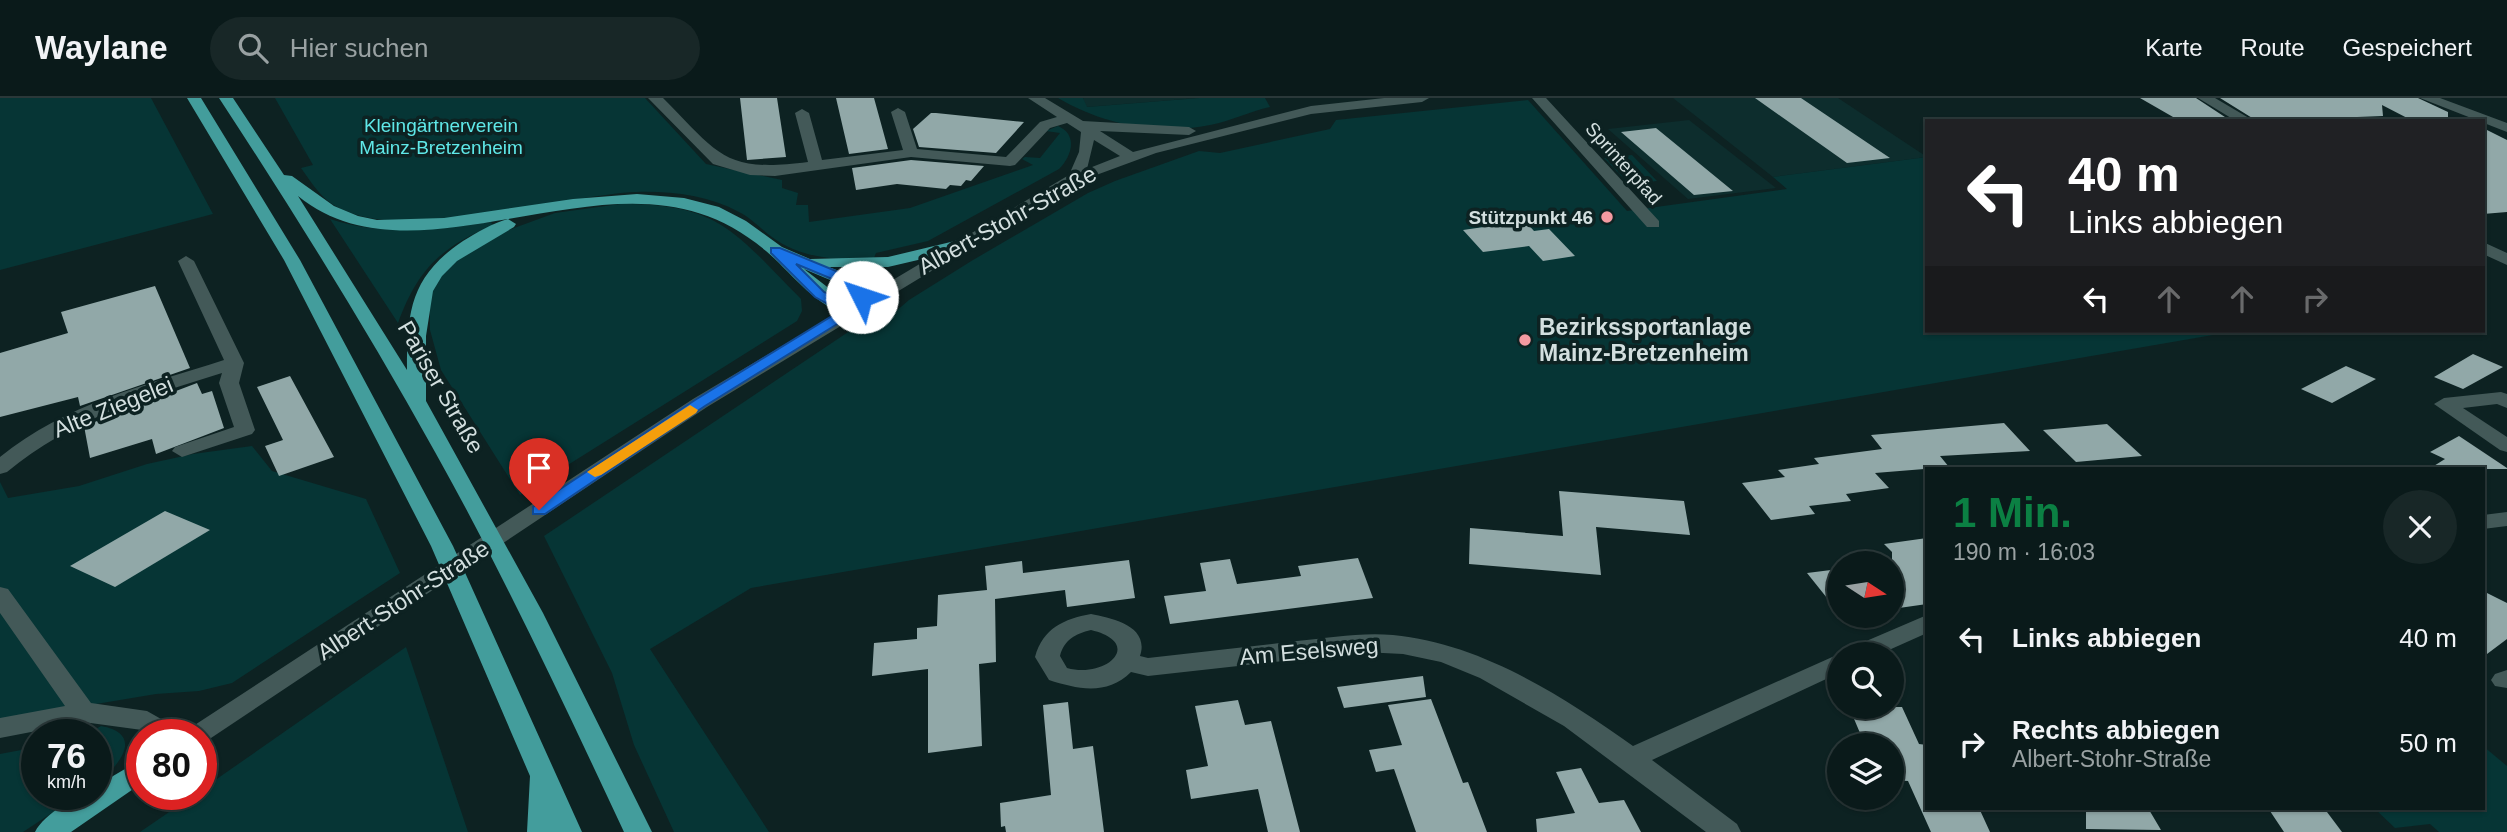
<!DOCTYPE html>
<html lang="de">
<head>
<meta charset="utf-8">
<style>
  body { margin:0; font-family:Arial,sans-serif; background:#182727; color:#f1f3f6; height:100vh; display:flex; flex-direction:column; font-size:26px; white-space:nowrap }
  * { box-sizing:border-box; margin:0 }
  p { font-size:23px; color:#99a1a2 }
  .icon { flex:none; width:38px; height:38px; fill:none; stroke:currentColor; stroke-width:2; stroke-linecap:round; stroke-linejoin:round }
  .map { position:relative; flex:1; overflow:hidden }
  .panel { position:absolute; left:1925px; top:369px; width:560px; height:343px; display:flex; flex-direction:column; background:#0a1a1a; border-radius:0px; box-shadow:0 2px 5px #0004,0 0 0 2px #2a3839 }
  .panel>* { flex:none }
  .hud { position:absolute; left:1925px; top:21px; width:560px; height:214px; border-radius:0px; box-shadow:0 2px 5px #0004,0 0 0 2px #2a3839; background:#202124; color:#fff; overflow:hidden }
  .needle { width:46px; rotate:102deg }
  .fabs { position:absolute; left:1827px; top:453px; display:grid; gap:14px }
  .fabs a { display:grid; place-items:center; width:77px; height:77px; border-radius:50%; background:#0a1a1a; box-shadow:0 2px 5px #0004,0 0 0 2px #2a3839; font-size:35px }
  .speed { position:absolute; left:21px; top:621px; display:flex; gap:14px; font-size:35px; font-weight:700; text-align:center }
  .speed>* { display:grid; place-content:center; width:91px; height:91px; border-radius:50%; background:#0a1a1a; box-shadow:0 2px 5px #0004,0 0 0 2px #2a3839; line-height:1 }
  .speed small { font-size:18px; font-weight:400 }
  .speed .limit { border:10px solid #d22; background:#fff; color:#111 }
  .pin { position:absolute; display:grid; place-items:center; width:60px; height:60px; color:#fff; margin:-72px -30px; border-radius:50% 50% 50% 0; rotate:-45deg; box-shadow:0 0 7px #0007 }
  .pin .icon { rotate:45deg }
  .me { position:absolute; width:77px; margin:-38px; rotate:311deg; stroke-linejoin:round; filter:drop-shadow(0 0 5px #0008) }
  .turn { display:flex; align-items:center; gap:24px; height:147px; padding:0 28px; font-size:32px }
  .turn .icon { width:91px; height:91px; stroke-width:2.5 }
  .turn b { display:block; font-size:49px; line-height:60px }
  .lanes { display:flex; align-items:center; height:66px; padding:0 28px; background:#0003; justify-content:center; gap:35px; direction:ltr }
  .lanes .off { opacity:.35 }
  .round { display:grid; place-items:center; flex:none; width:74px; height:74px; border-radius:37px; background:#182727 }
  .head { display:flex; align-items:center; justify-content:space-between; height:119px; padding:0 28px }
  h1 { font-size:42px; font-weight:700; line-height:52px; color:#0b8043 }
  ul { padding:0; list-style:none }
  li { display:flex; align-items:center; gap:21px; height:105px; padding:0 28px }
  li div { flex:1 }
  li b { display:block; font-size:26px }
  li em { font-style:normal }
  header { display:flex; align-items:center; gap:42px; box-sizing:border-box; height:98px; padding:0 35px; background:#0a1a1a; border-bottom:2px solid #2a3839 }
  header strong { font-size:33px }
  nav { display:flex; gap:38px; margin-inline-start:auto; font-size:24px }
  .search { width:490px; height:63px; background:#182727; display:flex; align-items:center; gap:18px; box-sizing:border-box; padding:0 24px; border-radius:38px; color:#99a1a2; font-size:26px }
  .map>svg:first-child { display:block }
</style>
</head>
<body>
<header>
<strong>Waylane</strong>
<div class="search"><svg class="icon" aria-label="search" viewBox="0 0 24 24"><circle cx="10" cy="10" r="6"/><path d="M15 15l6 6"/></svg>Hier suchen</div>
<nav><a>Karte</a><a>Route</a><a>Gespeichert</a></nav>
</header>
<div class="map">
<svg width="2507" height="734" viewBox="0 0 2507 734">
  <rect width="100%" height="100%" fill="#0d2222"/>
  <path fill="#0d2d2d" d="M1083,0H1199L1086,9Z
    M1673,0H1838L1927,59L1773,79Z
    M1689,22L1776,90L1688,101L1608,31Z"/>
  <path fill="#063535" d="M0,0H151L213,116L0,172Z
    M275,0H645L706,66L782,82V90L798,95L796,107H808L809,124L910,110L1033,67L1022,61L1025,59L1040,60L1060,35L1046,33L1058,28C1079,37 1071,59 1059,71L928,143L876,155L874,160C840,163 801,161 772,139C761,131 751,120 739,114C707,97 671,93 636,94C558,97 392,152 328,103C317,94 309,81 301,70L313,67Z
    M1058,0H1083L1087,9L1199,0H1265L1270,9C1250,13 1232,23 1210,27C1158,38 1102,26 1058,0Z
    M1528,2L1627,113L1787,91L1773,79L1927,59V233H2236L751,490L650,551L769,734H674L634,647L612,575L544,438L887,208L895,214L909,202L973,162L1088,95L1115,83L1199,53L1220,55L1330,31L1336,22Z
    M1632,57L1657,83L1629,86L1604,60Z
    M620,106C721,105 736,136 801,201L802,213L797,223L520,397L441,272L430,232V197L442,174L484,141L555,115Z
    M330,121C381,138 438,132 491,124L493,127C440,150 418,171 398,225Z
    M252,348L272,373L366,401L400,475L232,585L199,593L156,596L0,622V384L8,400L79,388L147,366L193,356Z
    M406,549L468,734H140L194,697L201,696V692Z
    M101,628C145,636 120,668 96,685V637H86Z
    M2483,648L2507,668V734H2439L2430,726L2395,730L2375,711L2483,710Z
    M37,649V696L79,697L23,734H0V656Z"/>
  <path fill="#91a8a8" d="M740,0H777L786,59L747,62Z
    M836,0H874L888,51L849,56Z
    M1755,0H1801L1890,60L1847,65Z
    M2140,0H2196L2231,23H2180Z
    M2220,0H2418L2448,14V23H2413L2382,7L2383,18L2257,23Z
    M931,15H936L1024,24L996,55L919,49L913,31Z
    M1656,30L1733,93L1694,97L1621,34Z
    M2483,30L2507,42V114L2483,116Z
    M911,62L984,68L971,83L966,82L961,88L950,87L946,91L897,86L856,92L852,70Z
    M1525,123L1534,133L1549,131L1575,158L1543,163L1529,148L1483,154L1463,132Z
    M155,188L190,270L80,308L78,299L0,319V255L68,235L61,214Z
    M2473,256L2503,269L2463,291L2434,279Z
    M2346,268L2376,281L2332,305L2301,291Z
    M290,278L334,359L279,378L265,348L283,342L257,289Z
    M197,285L202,296L212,293L224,330L156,356L152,341L90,360L84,328Z
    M2004,325L2030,353L1940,358L1949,369L1875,375L1889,390L1846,396L1851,403L1809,408L1815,416L1771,422L1742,385L1785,379L1778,372L1819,366L1814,360L1882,351L1871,337Z
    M2107,326L2142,358L2076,364L2043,332Z
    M2459,338L2507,370V371H2429L2445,361L2430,354Z
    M1559,393L1684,403L1690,437L1596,429L1601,477L1469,466L1470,430L1563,438Z
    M165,413L210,432L115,489L70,468Z
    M1927,440V506L1892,511V454L1884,446Z
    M1358,460L1373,500L1170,526L1164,498L1206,493L1200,465L1230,461L1237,486L1301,478L1298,468Z
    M1129,462L1135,500L1067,509L1065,492L995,501L996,564L979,566L982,648L928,655V571L872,578L874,545L917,541V530L937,528L938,497L987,492L985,468L1022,463L1023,475Z
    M1839,471V515L1807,475Z
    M2483,493L2507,505V541L2483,559Z
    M1423,578L1426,599L1344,610L1337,589Z
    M1431,601L1463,685L1468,684L1487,734H1416L1394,671L1376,674L1369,652L1402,647L1388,607Z
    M1238,602L1245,627L1271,623L1300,734H1268L1258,691L1191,701L1186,672L1208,668L1195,608Z
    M1068,604L1073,651L1093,648L1104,734H1006L1005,728L1001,729L1000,705L1051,697L1043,607Z
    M1849,609H1902L1919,646L1927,647V710H1979L1990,734H1931L1908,683L1892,682V648H1879L1874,635H1860Z
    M1581,670L1599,705L1624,702L1641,734H1537L1536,721L1575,715L1556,674Z
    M2086,710H2148L2161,732L2086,731Z
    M2268,710H2324L2342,734H2284Z"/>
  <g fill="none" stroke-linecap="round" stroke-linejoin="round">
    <path fill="#435958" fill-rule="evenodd" d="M648,0H663C719,56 723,75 808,64L795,15L802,11L809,15L822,62L903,52L891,14L898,10L905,14L917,51L1006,59L1040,24L1057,19L1028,0H1045L1083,23L1189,29L1196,33L1189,37L1100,33L1133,54L1311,8L1384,0H1429L1422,4L1311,16L1156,55L1080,83L707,309L205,644L201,645V637H151L142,632L83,624L0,640V620L65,608L0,515V489L8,491L91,605L147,613L184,634L693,301L1069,77L1079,54L1081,34L1067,25L1050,30L1015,67L1010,68L911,59L775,78L750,77L713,66ZM1094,42L1120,58L1087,71Z
      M1532,0H1546L1659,123V129H1647Z
      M2198,0H2215L2254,23H2236Z
      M2420,0H2440L2507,25V34Z
      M2483,144L2507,155V167L2483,156Z
      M186,158L194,163L244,265L239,285L255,332L252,336L182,359L172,353L175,349L234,329L219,285L222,275C145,299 71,321 7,374L0,376V359C65,306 146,287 224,262L178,163Z
      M2501,294L2507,296V310L2497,306L2463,310L2507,339V354L2500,352L2434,306L2444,300Z
      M2507,414V428L2483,431V417Z
      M1091,516C1112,520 1150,528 1140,558L1148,560C1198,554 1247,549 1297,543C1329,540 1361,534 1393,537C1480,545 1563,598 1633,648L1839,556V575L1652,662L1737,726L1741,734H1706L1564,628L1480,580L1441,564L1403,556L1363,554L1148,578L1131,574C1107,598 1077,591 1049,582L1035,559C1043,530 1064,521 1091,516ZM1091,532C1145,545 1106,581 1067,570L1060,558C1064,542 1075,536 1091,532Z
      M1927,517V535L1880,556H1847L1850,550Z
      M2507,572V590L2495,588L2491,582L2495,576Z"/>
    <path fill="#439d9c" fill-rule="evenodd" d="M187,0H201L300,162L453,448L582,734H527L530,678L431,448L284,162Z
      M219,0H233L284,77L292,78L334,108L358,118L377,122L444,120L573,101L637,96L684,100L719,109L746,123L782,149L810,161L888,159L959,142L967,147L965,151L888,169H829L854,179L871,194L866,208L850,217C815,209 793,176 766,153C688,86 602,105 508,121L516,126L514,129L457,163L442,178L433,193L426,238V303L543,515L652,734H624C564,606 504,477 435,354C368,233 295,116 219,0ZM298,98C358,147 437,133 508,121C493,125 476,135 463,143C411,178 407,212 407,272ZM804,171L842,187L853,195L848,205Z
      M142,661V685L71,734H35C44,716 77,696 96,696V688Z"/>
  </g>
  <path fill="#1a73e8" stroke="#114b97" stroke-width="2" d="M771,150H780L853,180L863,186L868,199L857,202L853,191L844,186L796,166L824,194L855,209V215L705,308L545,416H533V409L695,302L840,213L815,199L771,155Z"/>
  <path fill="#f59e0b" d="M690,307L698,312L696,315L601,377L595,379L587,374Z"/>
  <g fill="#f49aa1" stroke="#0d2222" stroke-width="2.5">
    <circle cx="1607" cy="119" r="7"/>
    <circle cx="1525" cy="242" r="7"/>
  </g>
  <g text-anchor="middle" stroke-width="7" stroke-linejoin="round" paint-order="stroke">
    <g font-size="19" fill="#5fe8e8" stroke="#0d2222">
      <text x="441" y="34">Kleingärtnerverein<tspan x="441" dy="22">Mainz-Bretzenheim</tspan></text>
    </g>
    <g font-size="19" fill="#d3dfdf" stroke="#0d2222">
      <text transform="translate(1624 65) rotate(48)" y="7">Sprinterpfad</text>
    </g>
    <g font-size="19" font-weight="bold" fill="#d3dfdf" stroke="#0d2222" text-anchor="end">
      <text x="1593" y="126">Stützpunkt 46</text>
    </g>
    <g font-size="23" fill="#d3dfdf" stroke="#0d2222">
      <text transform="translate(1007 122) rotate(-29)" y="8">Albert-Stohr-Straße</text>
      <text transform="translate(441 289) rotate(60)" y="8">Pariser Straße</text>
      <text transform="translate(113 309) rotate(-22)" y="8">Alte Ziegelei</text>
      <text transform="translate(403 502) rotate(-33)" y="8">Albert-Stohr-Straße</text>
      <text transform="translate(1309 553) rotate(-5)" y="8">Am Eselsweg</text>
    </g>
    <g font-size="23" font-weight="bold" fill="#d3dfdf" stroke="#0d2222" text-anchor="start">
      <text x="1539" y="237">Bezirkssportanlage<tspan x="1539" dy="26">Mainz-Bretzenheim</tspan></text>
    </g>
  </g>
</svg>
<div class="fabs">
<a><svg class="needle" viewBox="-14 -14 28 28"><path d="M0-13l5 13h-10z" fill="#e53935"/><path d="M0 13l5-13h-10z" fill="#99a1a2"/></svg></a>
<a><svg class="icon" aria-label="search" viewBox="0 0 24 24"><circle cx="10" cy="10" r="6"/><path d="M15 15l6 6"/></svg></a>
<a><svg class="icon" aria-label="layers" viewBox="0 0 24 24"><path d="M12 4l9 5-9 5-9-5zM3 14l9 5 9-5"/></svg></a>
</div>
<div class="speed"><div>76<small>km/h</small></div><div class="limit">80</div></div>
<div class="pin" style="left:539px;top:412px;background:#d93025"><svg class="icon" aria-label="arrive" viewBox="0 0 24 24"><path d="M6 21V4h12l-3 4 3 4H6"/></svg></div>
<svg class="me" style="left:862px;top:199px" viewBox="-20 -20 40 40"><circle r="19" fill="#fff"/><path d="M0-13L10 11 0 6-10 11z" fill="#1a73e8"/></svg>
<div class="hud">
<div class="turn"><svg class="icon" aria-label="left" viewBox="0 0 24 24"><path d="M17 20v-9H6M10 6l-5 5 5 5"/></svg><div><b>40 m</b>Links abbiegen</div></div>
<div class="lanes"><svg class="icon" aria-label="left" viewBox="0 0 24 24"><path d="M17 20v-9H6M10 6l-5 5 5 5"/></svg><svg class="icon off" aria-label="ahead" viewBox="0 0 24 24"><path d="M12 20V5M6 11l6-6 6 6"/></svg><svg class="icon off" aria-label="ahead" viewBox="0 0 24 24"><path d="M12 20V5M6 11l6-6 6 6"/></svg><svg class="icon off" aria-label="right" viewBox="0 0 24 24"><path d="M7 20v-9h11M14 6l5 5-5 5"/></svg></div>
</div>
<section class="panel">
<div class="head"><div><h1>1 Min.</h1><p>190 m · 16:03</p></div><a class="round"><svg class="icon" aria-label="close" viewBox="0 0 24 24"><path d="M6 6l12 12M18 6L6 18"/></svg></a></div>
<ul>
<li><svg class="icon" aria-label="left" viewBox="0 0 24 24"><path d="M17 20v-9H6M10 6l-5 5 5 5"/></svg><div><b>Links abbiegen</b></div><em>40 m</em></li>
<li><svg class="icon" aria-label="right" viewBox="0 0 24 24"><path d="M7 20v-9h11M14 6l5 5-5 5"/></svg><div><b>Rechts abbiegen</b><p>Albert-Stohr-Straße</p></div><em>50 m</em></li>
</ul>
</section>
</div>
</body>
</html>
